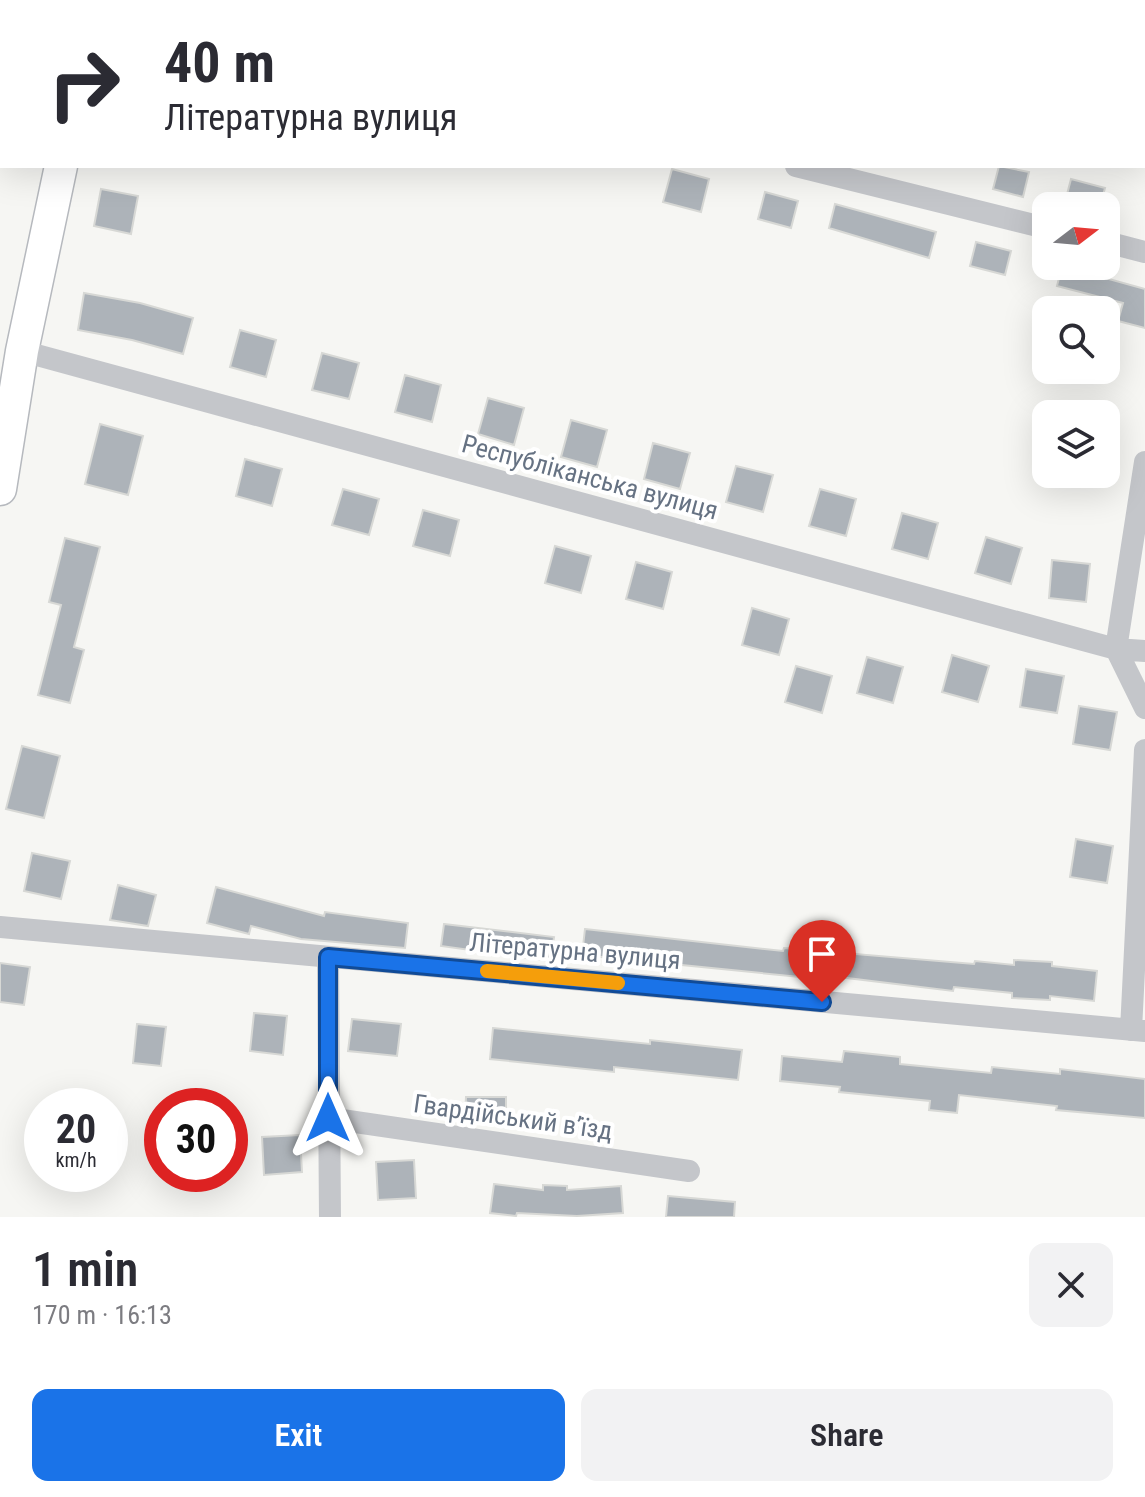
<!DOCTYPE html>
<html lang="en">
<head>
<meta charset="utf-8">
<style>
  body { margin:0; font-family:"Roboto Condensed",sans-serif; background:#f2f2f3; color:#2b2b33; height:100vh; display:flex; flex-direction:column; font-size:30px; white-space:nowrap }
  * { box-sizing:border-box; margin:0 }
  p { font-size:26px; color:#7c7c81 }
  .icon { flex:none; width:44px; height:44px; fill:none; stroke:currentColor; stroke-width:2; stroke-linecap:round; stroke-linejoin:round }
  .map { position:relative; height:1217px; overflow:hidden }
  .side { display:flex; flex-direction:column; background:#fff; flex:1 }
  .side>* { flex:none }
  .banner { position:absolute; left:0px; top:0px; width:1146px; height:168px; box-shadow:0 8px 32px #0002; background:#fff; color:#2b2b33; overflow:hidden }
  .needle { width:52px; rotate:74deg }
  .controls { position:absolute; left:1032px; top:192px; display:grid; gap:16px }
  .controls a { display:grid; place-items:center; width:88px; height:88px; border-radius:16px; background:#fff; box-shadow:0 8px 32px #0002; font-size:40px }
  .speed { position:absolute; left:24px; top:1088px; display:flex; gap:16px; font-size:40px; font-weight:700; text-align:center }
  .speed>* { display:grid; place-content:center; width:104px; height:104px; border-radius:50%; background:#fff; box-shadow:0 8px 32px #0002; line-height:1 }
  .speed small { font-size:20px; font-weight:400 }
  .speed .limit { border:12px solid #d22; background:#fff; color:#111 }
  .pin { position:absolute; display:grid; place-items:center; width:68px; height:68px; color:#fff; margin:-82px -34px; border-radius:50% 50% 50% 0; rotate:-45deg; box-shadow:0 0 8px #0007 }
  .pin .icon { rotate:45deg }
  .me { position:absolute; width:88px; margin:-44px; rotate:0deg; stroke-linejoin:round; filter:drop-shadow(0 0 6px #0008) }
  .turn { display:flex; align-items:center; gap:28px; height:168px; padding:0 32px; font-size:36px }
  .turn .icon { width:104px; height:104px; stroke-width:2.5 }
  .turn b { display:block; font-size:56px; line-height:68px }
  .round { display:grid; place-items:center; flex:none; width:84px; height:84px; border-radius:16px; background:#f2f2f3 }
  .headline { display:flex; align-items:center; justify-content:space-between; height:136px; padding:0 32px }
  h1 { font-size:48px; font-weight:600; line-height:60px }
  .cta { display:flex; gap:16px; margin-top:auto; padding:16px 32px }
  .cta a { flex:1; height:92px; border-radius:16px; background:#1a73e8; color:#fff; font-size:32px; font-weight:600; line-height:92px; text-align:center }
  .cta a+a { background:#f2f2f3; color:#2b2b33 }
  .map>svg:first-child { display:block }
</style>
</head>
<body>
<div class="map">
<svg width="1145" height="1217" viewBox="0 0 1145 1217">
  <rect width="100%" height="100%" fill="#f6f6f3"/>
  <path fill="#adb3b9" stroke="#d7d8d5" stroke-width="2" d="M999,166L1029,172L1023,197L993,189Z
    M672,169L709,179L701,212L663,202Z
    M1071,179L1105,188L1100,206H1064Z
    M101,189L138,196L131,234L94,226Z
    M765,192L798,201L791,228L758,219Z
    M835,204L936,232L929,258L829,228Z
    M976,242L1011,251L1005,275L970,266Z
    M1062,266L1145,289V328L1118,321L1123,303L1057,286Z
    M84,293L140,303L193,318L183,354L132,340L78,330Z
    M240,330L276,340L266,377L230,367Z
    M322,353L359,363L349,399L312,390Z
    M405,375L441,385L432,422L395,412Z
    M488,398L524,408L514,445L478,434Z
    M571,420L607,430L597,467L561,457Z
    M100,424L143,436L128,495L85,484Z
    M653,443L690,453L680,489L644,479Z
    M245,459L282,469L272,506L236,496Z
    M736,466L773,475L763,512L726,502Z
    M343,489L379,499L369,535L332,525Z
    M820,489L856,499L846,536L809,526Z
    M423,510L459,520L450,556L413,546Z
    M902,513L938,523L928,559L892,549Z
    M986,537L1022,548L1011,584L975,573Z
    M65,538L100,547L74,647L84,650L70,703L38,695L61,605L49,602Z
    M555,546L591,556L581,593L545,583Z
    M1052,560L1090,564L1086,602L1049,598Z
    M636,562L672,572L663,609L626,599Z
    M752,608L789,619L779,655L742,645Z
    M952,655L989,666L978,702L942,692Z
    M867,657L903,667L893,703L857,693Z
    M796,666L832,676L822,713L785,702Z
    M1026,669L1064,676L1057,713L1020,707Z
    M1079,706L1117,712L1110,750L1073,744Z
    M22,746L60,756L44,818L6,809Z
    M1076,839L1113,846L1107,883L1070,877Z
    M32,853L70,861L61,899L24,891Z
    M118,885L156,895L148,926L110,920Z
    M216,887L324,916L325,912L408,923L405,948L301,939L251,926L249,934L207,923Z
    M444,924L554,937L551,961L441,946Z
    M585,929L783,951L784,948L974,964L975,961L1014,965V960L1052,962V966L1097,971L1094,1001L1050,996V1000L1012,998V993L954,987L953,991L830,976V980L582,955Z
    M0,963L30,967L24,1005L0,1002Z
    M254,1013L287,1016L283,1055L250,1051Z
    M352,1019L401,1024L397,1056L348,1051Z
    M137,1024L166,1027L161,1066L133,1063Z
    M493,1028L650,1044V1040L742,1050L738,1080L614,1067V1072L490,1059Z
    M844,1051L900,1057V1064L991,1073L992,1067L1060,1074V1069L1145,1079V1118L1056,1110L1057,1106L959,1095L957,1113L929,1110L930,1101L839,1092L840,1087L780,1081L782,1056L842,1062Z
    M466,1097H506V1118L465,1117Z
    M300,1135L302,1172L264,1175L262,1137Z
    M414,1160L416,1198L378,1200L376,1162Z
    M494,1184L543,1190V1185L567,1186V1190L621,1186L623,1213L577,1216L517,1213L516,1216L490,1213Z
    M668,1196L735,1202L734,1217H666Z"/>
  <g fill="none" stroke-linecap="round" stroke-linejoin="round">
    <defs>
      <path id="secondary" d="M95,2V0
        M0,489L22,351L61,166"/>
    </defs>
    <use href="#secondary" stroke="#b6b9be" stroke-width="35"/>
    <path stroke="#c4c6ca" stroke-width="22" d="M122,0L130,2
      M0,127L2,128
      M796,166L1046,228
      M1106,242L1145,252
      M22,351L1116,649L1145,651
      M1145,462L1116,649L1145,708
      M0,927L1145,1031
      M328,957L330,1217
      M1131,1030L1145,750
      M328,1118L689,1171"/>
    <use href="#secondary" stroke="#fff" stroke-width="32"/>
  </g>
  <g fill="none" stroke-linecap="round" stroke-linejoin="round">
    <defs>
      <path id="route" d="M328,1118V957L822,1002"/>
    </defs>
    <use href="#route" stroke="#114b97" stroke-width="20"/>
    <use href="#route" stroke="#1a73e8" stroke-width="14"/>
    <path stroke="#f59e0b" stroke-width="14" d="M487,971L618,983"/>
  </g>
  <g text-anchor="middle" stroke-width="8" stroke-linejoin="round" paint-order="stroke">
    <g font-size="26" fill="#667283" stroke="#fff">
      <text transform="translate(590 477) rotate(15)" y="9">Республіканська вулиця</text>
      <text transform="translate(575 951) rotate(5)" y="9">Літературна вулиця</text>
      <text transform="translate(513 1117) rotate(8)" y="9">Гвардійський в’їзд</text>
    </g>
  </g>
</svg>
<div class="controls">
<a><svg class="needle" viewBox="-14 -14 28 28"><path d="M0-13l5 13h-10z" fill="#e53935"/><path d="M0 13l5-13h-10z" fill="#7c7c81"/></svg></a>
<a><svg class="icon" aria-label="search" viewBox="0 0 24 24"><circle cx="10" cy="10" r="6"/><path d="M15 15l6 6"/></svg></a>
<a><svg class="icon" aria-label="layers" viewBox="0 0 24 24"><path d="M12 4l9 5-9 5-9-5zM3 14l9 5 9-5"/></svg></a>
</div>
<div class="speed"><div>20<small>km/h</small></div><div class="limit">30</div></div>
<div class="pin" style="left:822px;top:1002px;background:#d93025"><svg class="icon" aria-label="arrive" viewBox="0 0 24 24"><path d="M6 21V4h12l-3 4 3 4H6"/></svg></div>
<svg class="me" style="left:328px;top:1118px" viewBox="-20 -20 40 40"><path d="M0-17L14 15 0 8-14 15z" fill="#1a73e8" stroke="#fff" stroke-width="4"/></svg>
<div class="banner">
<div class="turn"><svg class="icon" aria-label="right" viewBox="0 0 24 24"><path d="M7 20v-9h11M14 6l5 5-5 5"/></svg><div><b>40 m</b>Літературна вулиця</div></div>
</div>
</div>
<section class="side">
<div class="headline"><div><h1>1 min</h1><p>170 m · 16:13</p></div><a class="round"><svg class="icon" aria-label="close" viewBox="0 0 24 24"><path d="M6 6l12 12M18 6L6 18"/></svg></a></div>
<div class="cta"><a>Exit</a><a>Share</a></div>
</section>
</body>
</html>
